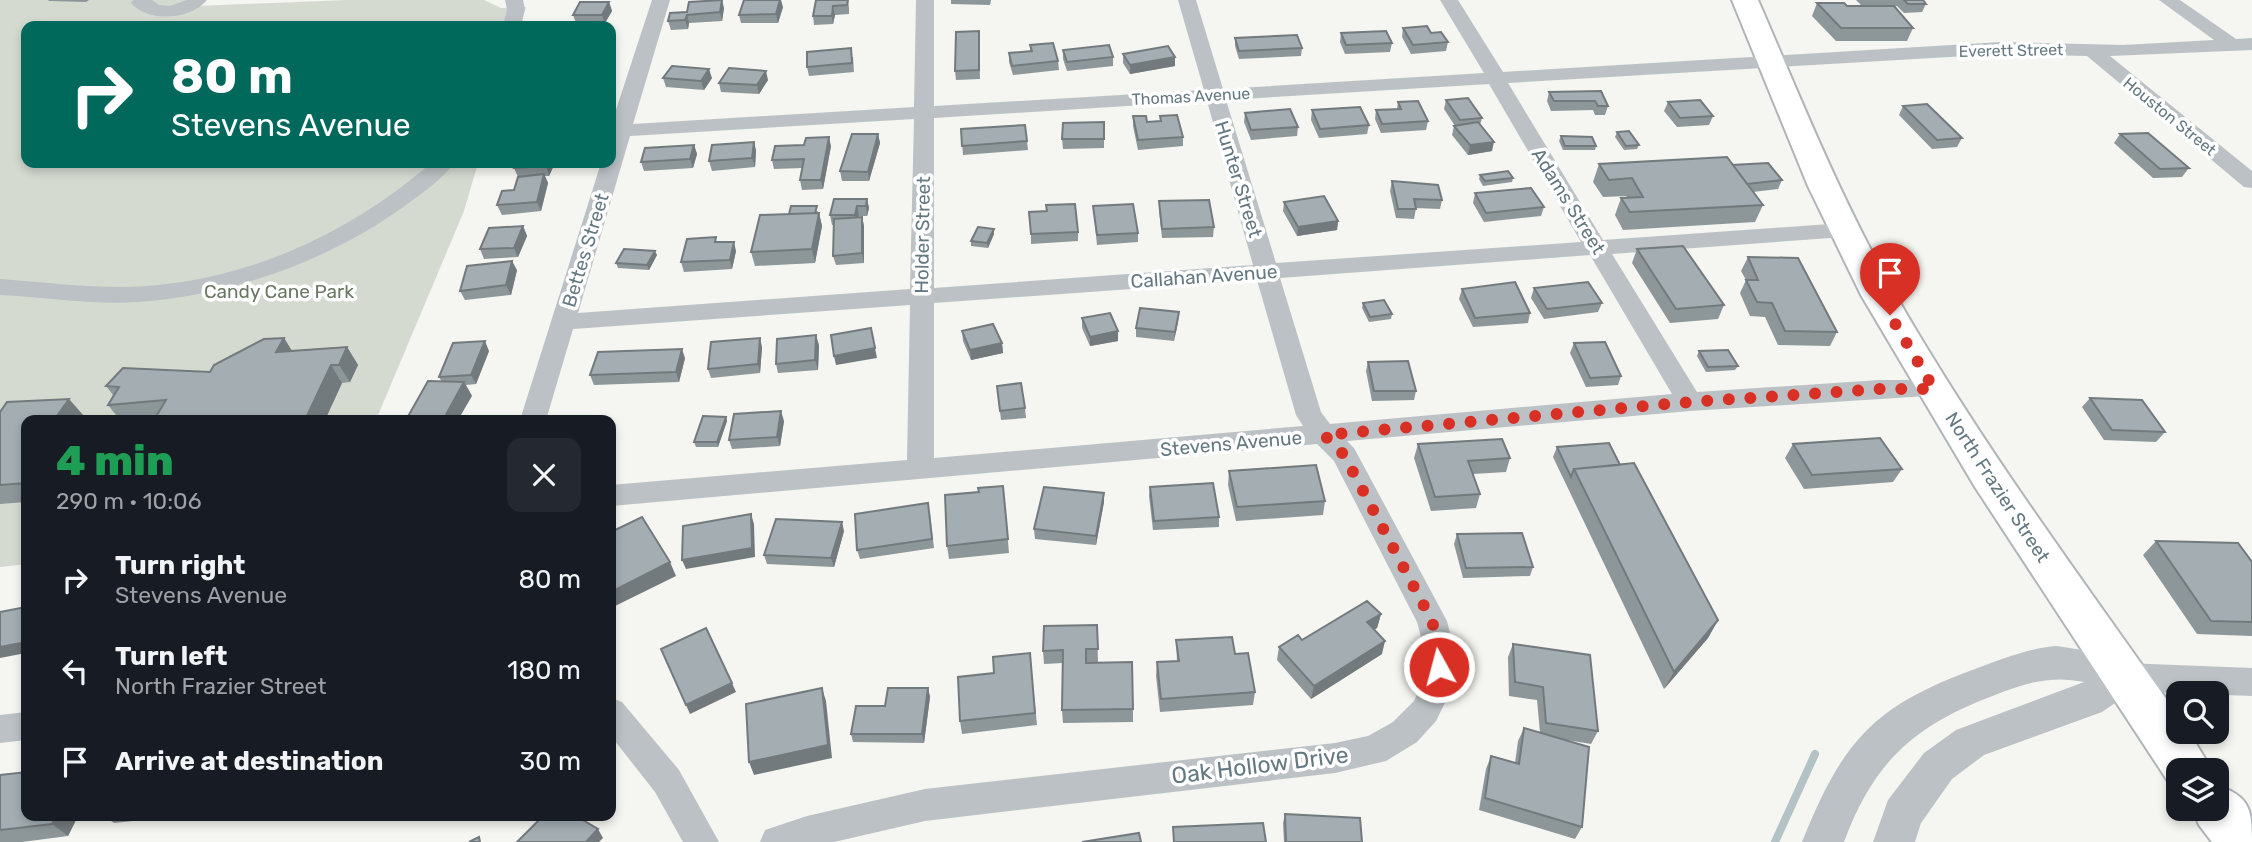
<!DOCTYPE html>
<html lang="en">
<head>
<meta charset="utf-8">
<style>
  body { margin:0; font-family:Rubik,sans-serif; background:#242831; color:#f1f3f6; height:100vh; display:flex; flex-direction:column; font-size:26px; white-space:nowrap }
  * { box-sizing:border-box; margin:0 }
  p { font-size:23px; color:#9ea1a6 }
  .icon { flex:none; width:38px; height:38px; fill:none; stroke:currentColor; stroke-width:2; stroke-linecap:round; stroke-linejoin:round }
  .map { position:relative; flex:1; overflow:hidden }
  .sheet { position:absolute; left:21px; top:415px; width:595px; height:406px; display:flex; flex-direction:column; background:#171b24; border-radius:14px; box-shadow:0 4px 10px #0003 }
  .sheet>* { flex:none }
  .hud { position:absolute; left:21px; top:21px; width:595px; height:147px; border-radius:14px; box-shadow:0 4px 10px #0003; background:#00695c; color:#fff; overflow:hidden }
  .controls { position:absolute; left:2166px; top:681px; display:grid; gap:14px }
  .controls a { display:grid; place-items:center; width:63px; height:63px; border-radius:14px; background:#171b24; box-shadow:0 4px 10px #0003; font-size:35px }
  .pin { position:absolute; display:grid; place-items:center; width:60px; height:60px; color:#fff; margin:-72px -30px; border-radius:50% 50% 50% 0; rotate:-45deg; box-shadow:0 0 7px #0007 }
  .pin .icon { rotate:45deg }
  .me { position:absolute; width:77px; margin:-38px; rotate:353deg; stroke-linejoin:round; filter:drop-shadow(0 0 5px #0008) }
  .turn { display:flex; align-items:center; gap:24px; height:147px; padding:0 35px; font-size:32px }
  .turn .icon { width:91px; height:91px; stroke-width:2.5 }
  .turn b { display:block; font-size:49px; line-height:60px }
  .round { display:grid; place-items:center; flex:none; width:74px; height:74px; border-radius:14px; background:#242831 }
  .head { display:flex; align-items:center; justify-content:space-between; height:119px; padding:0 35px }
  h1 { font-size:42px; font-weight:800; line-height:52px; color:#1e9e55 }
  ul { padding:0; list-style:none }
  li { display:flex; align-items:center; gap:21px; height:91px; padding:0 35px }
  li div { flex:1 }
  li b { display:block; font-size:26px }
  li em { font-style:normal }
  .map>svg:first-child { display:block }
</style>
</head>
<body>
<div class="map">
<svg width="2252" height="842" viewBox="0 0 2252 842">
  <rect width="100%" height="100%" fill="#f5f5f1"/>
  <path fill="#d5dad1" d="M0,0H200L196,6L347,0H484L501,8L526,7L520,26H26V163H478L464,211L376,420H26V564L0,567Z"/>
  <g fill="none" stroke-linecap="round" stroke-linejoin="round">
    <path stroke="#b3c3c5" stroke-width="8" d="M1775,842L1815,754"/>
    <defs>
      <path id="primary" d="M1732,0H1758C1801,99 1841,200 1895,294C1979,441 2081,578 2179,717V732H2189L2212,770H2179V789L2171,786L1975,487L1861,295L1808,186Z
        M2217,785C2250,797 2252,809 2252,842H2212L2199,825L2192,808H2217Z"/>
    </defs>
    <use href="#primary" stroke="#afb5b8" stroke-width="4"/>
    <path fill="#bbc1c4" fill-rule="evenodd" d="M133,0H152L159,5L170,6L187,0H207C191,20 148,23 131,3Z
      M505,0H523L525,9L521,26H503L507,9Z
      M652,0H670L633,124L914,107L916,0H934V106L1204,90L1178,0H1196L1223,89L1484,73L1440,0H1458L1503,72L2001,42L2123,45L2214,40L2159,0H2180L2236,39L2252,38V50L2110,56L2252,171V188L2244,187L2087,56L2001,54L1508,83L1603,240L1844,223L1852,225L1855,230L1852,235L1844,237L1612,254L1697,392L1880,380H1934L1943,383L1947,389L1943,395L1690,411L1347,441L1354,448L1447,621L1455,652V682L1436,721L1417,742L1386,761L1335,773L925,821L834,842H760L765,830L807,816L925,789L1335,743L1368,736L1393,722L1414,701L1423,682L1425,652L1417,622L1334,461L1317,444L611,506V485L907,460L910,305L573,329L546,420H520L601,163H611V125ZM1489,84L1581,242L1276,263L1226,100ZM1207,101L1253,265L934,288V118ZM914,119L910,289L578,313L630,136ZM1590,255L1672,394L1330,424L1321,412L1280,278ZM1257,280L1296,415L1303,426L934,458V303Z
      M431,163H454C442,180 422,193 406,205C329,261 233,295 138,302C92,305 46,297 0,295V279C41,282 81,287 122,287C236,286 346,237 431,163Z
      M2124,663L2252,668V696L2124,691L2113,687L2108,677L2113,667Z
      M611,698L622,702L679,770L719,842H683L655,792L611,736Z
      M26,712V740L0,743V715Z"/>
    <path fill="#bbc1c4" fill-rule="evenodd" d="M2057,646L2082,650L2137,666L2143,677L2137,688L2102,712L1984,755L1952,779L1921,823L1915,842H1873L1888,800L1924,753L1956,730L2084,682C2051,675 2026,683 1995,695C1915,725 1874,761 1844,842H1802C1842,742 1873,706 1975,669C2002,659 2029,648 2057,646Z"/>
    <use href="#primary" fill="#fff" fill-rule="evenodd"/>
  </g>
  <path fill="#8d9699" d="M48,0H89L86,2L49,1Z
    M816,0H848L849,8V14L835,15L833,24L814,25L813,16Z
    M951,0H991L990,5L951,4Z
    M1856,0H1923L1926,4L1922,12L1904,13L1897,6L1894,7L1913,28L1907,41H1836L1812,16L1817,3L1847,6H1862Z
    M609,2L612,11L605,23H576L573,15Z
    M783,7L778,23H741L739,15Z
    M724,8L722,21L689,23L688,29L671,30L668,21L670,13Z
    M1403,28L1431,33L1448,42L1446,51L1411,54L1402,37Z
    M979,31L980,79L956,80L955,71Z
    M1341,33L1392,43L1390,52L1345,54L1340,42Z
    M1235,38L1302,48L1301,56L1239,59L1235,46Z
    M1030,45L1058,61L1059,70L1013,75L1009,62V53L1030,51Z
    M1063,50L1113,57V66L1067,71L1063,59Z
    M1123,54L1175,57V66L1130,74L1123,63Z
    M853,57L854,72L809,76L807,67Z
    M663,78H712L704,90L666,87Z
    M768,80L759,94L721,92L719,83Z
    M1601,91L1608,106L1605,115H1595L1593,110L1551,111L1547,101L1549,92Z
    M1446,100L1482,118L1480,125L1492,151L1468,155L1452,135L1454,126H1455L1444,109Z
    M1398,102L1428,121L1426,130L1381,133L1375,119L1376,110L1397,109Z
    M1668,102L1713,116L1709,125L1677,127L1664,111Z
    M1903,106L1962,138L1957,147L1932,149L1899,115Z
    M1312,110L1369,125L1367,134L1319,138L1311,120Z
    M1245,113L1298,127L1297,136L1251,140L1244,122Z
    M1133,116L1147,122L1160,121V116L1183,137V146L1138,150L1133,126Z
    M1104,122V148L1063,149L1062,139Z
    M961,129L1027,141L1028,150L963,155Z
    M1617,132L1639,145L1637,149L1624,150L1615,137Z
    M878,134L880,143L869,181H842L840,171Z
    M2120,134L2189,168L2182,177L2153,178L2114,143Z
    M1561,136L1596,146L1595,150H1563L1559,141Z
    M754,142L756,151L755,167L712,171L709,161Z
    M694,145L697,154L693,168L644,171L641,162Z
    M831,146L823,189L802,190L800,180L802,168L774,169L772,160Z
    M299,163H398L302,167Z
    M555,163L549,176H545L548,183L541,211L502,215L497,205L514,190L518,177L514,168Z
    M1599,164L1733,165L1782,180L1778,189L1753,192L1763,205L1755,222L1623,230L1615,215L1621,198L1627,197L1626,196L1603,197L1593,182Z
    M1480,175L1513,178L1512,182L1483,186L1479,179Z
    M1392,181L1442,200L1440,209L1416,208L1414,219L1396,218L1390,191Z
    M1475,193L1544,207L1541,216L1484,222L1473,203Z
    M867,199L869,208L867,216H859V217H862L864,226V263L836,265L833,256L834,225H832L830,215Z
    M1159,201L1214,227L1213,237L1162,238L1159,210Z
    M1284,202L1338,221L1337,230L1297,236L1283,211Z
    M1093,206L1138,233V242L1097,245Z
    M818,211L817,213H819L822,226L815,263L755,266L751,252L789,214Z
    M523,226L527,236L518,257L484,259L480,249Z
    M994,229V234L988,248L971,246V241Z
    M1078,232V241L1031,244V234Z
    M718,242L736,251L732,269L684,272L681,262Z
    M1637,249L1724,305L1718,319L1670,323L1632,263Z
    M657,255L649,270L618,268L616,263Z
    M1748,257L1837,332L1830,346L1778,345L1765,317L1750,316L1740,293L1746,280L1741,271Z
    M517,270L511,295L465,300L460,291Z
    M1534,288L1602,303L1598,312L1544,319L1531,298Z
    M1462,289L1530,313L1528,323L1473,327L1459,299Z
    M1363,303L1392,314L1391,319L1369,322L1362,308Z
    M1179,312L1178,322L1174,341L1136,337V328Z
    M1082,318L1118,331V341L1090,346L1082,328Z
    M962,331L1002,343L1003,353L971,360L963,341Z
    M284,338L292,351L347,347L358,365L350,382L342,383L325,420H120L108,405L113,395L106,386L210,372Z
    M1574,343L1621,376L1618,385L1586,387L1570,353Z
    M819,345L818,370L778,373L776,364Z
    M762,347L760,373L711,378L708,369Z
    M489,351L476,384L466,385L472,396L442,382L439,377Z
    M1699,351L1738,366L1735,370L1706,372L1697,356Z
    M685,358L679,382L594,385L590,375Z
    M1368,362L1416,391L1414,400L1372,401L1366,371Z
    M997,386L1025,408L1026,418L1001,420Z
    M2090,398L2165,432L2156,442L2104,440L2082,407Z
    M0,412L84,416L82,420H26V502L0,504Z
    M726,417L727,421L718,447H696L694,442Z
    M784,421L780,446L732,449L729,440Z
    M1418,444L1510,458L1506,472L1473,474L1480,494L1476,508L1431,511L1414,458Z
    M1793,444L1902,469L1893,482L1804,489L1785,458Z
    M1557,447L1620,465L1718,620L1708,638L1664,689L1553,457Z
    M1229,471L1325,501L1323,515L1236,521L1228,485Z
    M1003,486L1009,553L949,559L947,546Z
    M1150,487L1219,517V527L1153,530L1149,496Z
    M1104,493V502L1096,545L1035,539L1034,529Z
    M930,513L934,548L860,559L857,550Z
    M844,531L834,567L767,564L764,555Z
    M1457,534L1533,567L1530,576L1463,578L1454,544Z
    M2156,541L2252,562V636L2197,634L2143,555Z
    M1381,614L1377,628L1374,629L1382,654L1311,699L1277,660L1279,647L1302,640Z
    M1097,625L1098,662L1133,709V722L1063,723L1062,710L1063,663L1044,664L1043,651Z
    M1176,640L1235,654L1255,692L1253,705L1160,712L1156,676L1157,662L1177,661Z
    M1513,644L1598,731L1591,744L1561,739L1582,827L1575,839L1479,810L1486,769L1491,756L1515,763L1518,741L1524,728L1540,733L1537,700L1509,696L1508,657Z
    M1030,653L1037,725L962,734L960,721L994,673Z
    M928,688L930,697L924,743L853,742L851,734L885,706Z
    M0,775L78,816L68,836L22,842H0Z
    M1285,814L1362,842H1284L1283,823Z
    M104,816H181L114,823Z"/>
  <path fill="#737a7d" d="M722,0L724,8L722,21L720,12Z
    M780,0H781L783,7L778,23L776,14Z
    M609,2L612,11L605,23L602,15Z
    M833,6L835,15L833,24L832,16Z
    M687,15L689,23L688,29L685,20Z
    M1175,57V66L1130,74V65Z
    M709,69L712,78L704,90L701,81Z
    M766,71L768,80L759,94L757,85Z
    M878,134L880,143L869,181L868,172Z
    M829,137L831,146L823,189L821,180Z
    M754,142L756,151L755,167L752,158Z
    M1494,142L1492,151L1468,155L1470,145Z
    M694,145L697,154L693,168L690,159Z
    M547,163H555L549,176L546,166Z
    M544,174L548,183L541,211L537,202Z
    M867,199L869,208L867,216L866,206Z
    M857,206L859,216L857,225L855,215Z
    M819,213L822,226L815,263L812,249Z
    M862,217L864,226V263L862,253Z
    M1338,221L1337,230L1297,236L1298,227Z
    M523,226L527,236L518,257L514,248Z
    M994,229V234L988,248L987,243Z
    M734,242L736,251L732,269L730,260Z
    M655,251L657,255L649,270L647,265Z
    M512,261L517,270L511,295L506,285Z
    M1179,312L1178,322L1174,341L1175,332Z
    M871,328L877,358L836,365L834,356Z
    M1118,331V341L1090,346V337Z
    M816,335L819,345L818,370L815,360Z
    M284,338L295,356L276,352Z
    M760,338L762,347L760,373L758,364Z
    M485,341L489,351L476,384L471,375Z
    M1002,343L1003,353L971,360L970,350Z
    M347,347L358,365L350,382L339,365Z
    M682,349L685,358L679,382L676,372Z
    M331,365L342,383L325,420H305Z
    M464,382L472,396L458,420H443Z
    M69,399L84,416L82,420H54Z
    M781,411L784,421L780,446L777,437Z
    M726,417L727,421L718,447L717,442Z
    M1104,493V502L1096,545V536Z
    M751,514L754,524L755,557L686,569L682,560Z
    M842,522L844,531L834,567L831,558Z
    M670,562L676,576L611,608V592Z
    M1381,614L1377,628L1364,636L1367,622Z
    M1718,620L1708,638L1664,689L1674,672Z
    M1385,641L1382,654L1311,699L1314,686Z
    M26,642V653L0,658V647Z
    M732,683L736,692L690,714L686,705Z
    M822,688L826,701L832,758L754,775L749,762Z
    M928,688L930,697L924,743L922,734Z
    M56,816H78L68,836L52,824Z
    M598,829L603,838L599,842H586Z"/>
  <path fill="#a4aeb2" stroke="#737a7d" stroke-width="2" d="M722,0L720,12L687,15L685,20L668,21L670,13L687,12L689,2Z
    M744,0H780L776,14L739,15Z
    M816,0H848L847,5L833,6L832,16H813Z
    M1904,0H1923L1926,4H1908Z
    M580,2H609L602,15H573Z
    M1817,3H1844L1847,6H1894L1913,28H1841Z
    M1427,26L1431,33L1441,32L1448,42L1413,45L1403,28Z
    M979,31V70L955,71L956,32Z
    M1386,31L1392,43L1346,45L1341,33Z
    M1297,35L1302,48L1239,51L1235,38Z
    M1053,43L1058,61L1012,66L1009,53L1032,51L1030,45Z
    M1109,45L1113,57L1067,62L1063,50Z
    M1168,46L1175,57L1130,65L1123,54Z
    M851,48L852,63L807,67V52Z
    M672,66L709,69L701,81L663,78Z
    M729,68L766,71L757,85L719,83Z
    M1601,91L1608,106H1598L1595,101H1554L1549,92Z
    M1468,98L1482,118L1460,120L1446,100Z
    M1700,100L1713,116L1680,118L1668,102Z
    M1418,101L1428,121L1382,124L1376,110L1401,109L1398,102Z
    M1927,104L1962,138L1937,140L1903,106Z
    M1360,107L1369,125L1320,129L1312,110Z
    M1290,109L1298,127L1251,130L1245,113Z
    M1177,115L1183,137L1138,140L1133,116H1146L1147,122L1161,121L1160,116Z
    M1104,122V139H1062L1063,123Z
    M1478,122L1494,142L1470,145L1454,126Z
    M1025,125L1027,141L962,146L961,129Z
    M1629,131L1639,145L1626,146L1617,132Z
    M2148,133L2189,168L2160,169L2120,134Z
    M852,134H878L868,172L840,171Z
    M1561,136L1592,137L1596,146H1565Z
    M829,137L821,180H800L804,159L772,160L775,146L804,145L806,138Z
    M754,142L752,158L709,161L712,145Z
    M694,145L690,159L641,162L645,148Z
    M1727,157L1763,205L1630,212L1621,198L1643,197L1632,178L1609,180L1599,164Z
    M516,163H547L546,166L514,168Z
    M1768,163L1782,180L1747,184L1733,165Z
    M1508,171L1513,178L1485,181L1480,175Z
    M544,174L537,202L497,205L502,191L514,190L518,177Z
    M1392,181L1438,185L1442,200L1414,199L1416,209H1398Z
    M1531,188L1544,207L1486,213L1475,193Z
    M1324,196L1338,221L1298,227L1284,202Z
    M834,199H867L866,206H857L855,215H830Z
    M1209,200L1214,227L1162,229L1159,201Z
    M1075,204L1078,232L1031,234L1029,212L1047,211L1046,205Z
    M1133,204L1138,233L1097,235L1093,206Z
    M791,206H817L815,213L789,214Z
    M819,213L812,249L751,252L760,215Z
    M862,217V253L833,256L834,219Z
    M523,226L514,248L480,249L489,228Z
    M978,227L994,229L987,243L971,241Z
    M716,237L715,242H734L730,260L681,262L687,239Z
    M1683,246L1724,305L1676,309L1637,249Z
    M624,249L655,251L647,265L616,263Z
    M1748,257L1798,258L1837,332L1785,331L1772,303L1757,302L1746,280H1758Z
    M512,261L506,285L460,291L467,266Z
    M1515,282L1530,313L1475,318L1462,289Z
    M1588,282L1602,303L1547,309L1534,288Z
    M1384,300L1392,314L1370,317L1363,303Z
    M1140,308L1179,312L1175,332L1136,328Z
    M1110,313L1118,331L1090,337L1082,318Z
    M993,324L1002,343L970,350L962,331Z
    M871,328L875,348L834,356L831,335Z
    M816,335L815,360L776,364L777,339Z
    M284,338L276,352L347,347L339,365H331L305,420H154L166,400L108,405L119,387L106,386L123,368L210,372L214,365L264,339Z
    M760,338L758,364L708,369L711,342Z
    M485,341L471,375L439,377L453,343Z
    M1605,342L1621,376L1590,378L1574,343Z
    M682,349L676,372L590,375L598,352Z
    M1728,350L1738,366L1708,367L1699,351Z
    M1408,361L1416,391H1374L1368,362Z
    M428,381L464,382L443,420H406Z
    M1021,383L1025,408L1000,411L997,386Z
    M2090,398L2142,400L2165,432L2112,430Z
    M69,399L54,420H26V483L0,485V412L7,402Z
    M781,411L777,437L729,440L734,414Z
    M703,416L726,417L717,442H694Z
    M1880,438L1902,469L1812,475L1793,444Z
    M1502,439L1510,458L1468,461L1480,494L1435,497L1418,444Z
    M1609,443L1620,465L1574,469L1571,477L1557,447Z
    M1634,463L1718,620L1674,672L1574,469Z
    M1316,465L1325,501L1237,507L1229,471Z
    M1213,483L1219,517L1154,521L1150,487Z
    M1003,486L1008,539L947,546L945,495L979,492L978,488Z
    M1044,487L1104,493L1096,536L1034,529Z
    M928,503L932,539L857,550L855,514Z
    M751,514L752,548L682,560L683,526Z
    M642,517L670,562L611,592V540L615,538L611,532Z
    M776,519L842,522L831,558L764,555Z
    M1522,533L1533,567L1466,568L1457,534Z
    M2156,541L2238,543L2252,562V622L2211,621Z
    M1367,601L1381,614L1367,622L1385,641L1314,686L1279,647L1298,635L1302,640Z
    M26,607V642L0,647V612Z
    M1097,625L1098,649H1086V663L1132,662L1133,709L1062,710L1063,650L1043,651L1044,626Z
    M706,628L732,683L686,705L661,649Z
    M1232,637L1235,654L1248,653L1255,692L1161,699L1157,662L1179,661L1176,640Z
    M1513,644L1590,655L1598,731L1546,723L1543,687L1515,682Z
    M1030,653L1035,713L960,721L958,677L994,673L993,657Z
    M822,688L828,745L749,762L746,704Z
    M888,688H928L922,734H851L856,706H885Z
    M1524,728L1589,747L1582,827L1485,798L1491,756L1519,764Z
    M26,772V816H56L52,824L0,830V775Z
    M1285,814L1360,818L1362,842H1286Z
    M543,816H576L598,829L586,842H517Z
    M1263,823L1266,842H1174L1173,827Z
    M1139,833L1141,842H1082Z
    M479,837L480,842H469Z"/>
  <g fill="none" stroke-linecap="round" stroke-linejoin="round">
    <path stroke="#d93025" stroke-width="12" stroke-dasharray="0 21.6" d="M1439,667L1440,652L1432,621L1344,455L1324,435L1690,402L1881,389H1934L1890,315"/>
  </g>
  <g text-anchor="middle" stroke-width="7" stroke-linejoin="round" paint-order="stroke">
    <g font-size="16" fill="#647982" stroke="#fff">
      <text transform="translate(2011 50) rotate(-1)" y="6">Everett Street</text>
      <text transform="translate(1191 96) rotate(-3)" y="6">Thomas Avenue</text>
      <text transform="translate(2170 116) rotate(39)" y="6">Houston Street</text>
    </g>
    <g font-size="19" fill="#647982" stroke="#fff">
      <text transform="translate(1239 179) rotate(73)" y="7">Hunter Street</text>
      <text transform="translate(1569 201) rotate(58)" y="7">Adams Street</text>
      <text transform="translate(922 235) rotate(-89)" y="7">Holder Street</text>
      <text transform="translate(585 250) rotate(-73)" y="7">Bettes Street</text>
      <text transform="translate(1204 276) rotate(-4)" y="7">Callahan Avenue</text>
      <text transform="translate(1231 443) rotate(-5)" y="7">Stevens Avenue</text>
      <text transform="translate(1998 487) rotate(57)" y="7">North Frazier Street</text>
    </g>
    <g font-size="19" fill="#6b7963" stroke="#fff">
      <text x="279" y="298">Candy Cane Park</text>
    </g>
    <g font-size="23" fill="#647982" stroke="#fff">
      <text transform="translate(1260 765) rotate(-7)" y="8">Oak Hollow Drive</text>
    </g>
  </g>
</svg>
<div class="controls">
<a><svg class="icon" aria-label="search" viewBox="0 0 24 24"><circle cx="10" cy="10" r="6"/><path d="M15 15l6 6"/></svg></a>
<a><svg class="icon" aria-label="layers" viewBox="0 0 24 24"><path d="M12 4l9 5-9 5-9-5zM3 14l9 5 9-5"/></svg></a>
</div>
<div class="pin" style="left:1890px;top:315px;background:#d93025"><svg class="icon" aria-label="arrive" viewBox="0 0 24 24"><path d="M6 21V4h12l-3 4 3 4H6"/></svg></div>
<svg class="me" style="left:1439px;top:667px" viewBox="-20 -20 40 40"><circle r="17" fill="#d93025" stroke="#fff" stroke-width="3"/><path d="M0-11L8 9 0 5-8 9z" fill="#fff"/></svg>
<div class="hud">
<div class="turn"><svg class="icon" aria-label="right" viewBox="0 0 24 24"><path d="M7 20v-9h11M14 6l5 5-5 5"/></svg><div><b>80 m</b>Stevens Avenue</div></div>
</div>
<section class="sheet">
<div class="head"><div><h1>4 min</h1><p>290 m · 10:06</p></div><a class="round"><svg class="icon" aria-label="close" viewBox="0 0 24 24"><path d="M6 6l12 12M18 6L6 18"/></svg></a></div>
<ul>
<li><svg class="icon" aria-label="right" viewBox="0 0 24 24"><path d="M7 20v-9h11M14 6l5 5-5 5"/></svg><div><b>Turn right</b><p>Stevens Avenue</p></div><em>80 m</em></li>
<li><svg class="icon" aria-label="left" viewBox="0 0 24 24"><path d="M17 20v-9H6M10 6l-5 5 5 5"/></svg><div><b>Turn left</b><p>North Frazier Street</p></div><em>180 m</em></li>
<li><svg class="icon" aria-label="arrive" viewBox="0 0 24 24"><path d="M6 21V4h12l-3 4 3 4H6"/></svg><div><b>Arrive at destination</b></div><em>30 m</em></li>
</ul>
</section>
</div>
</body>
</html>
